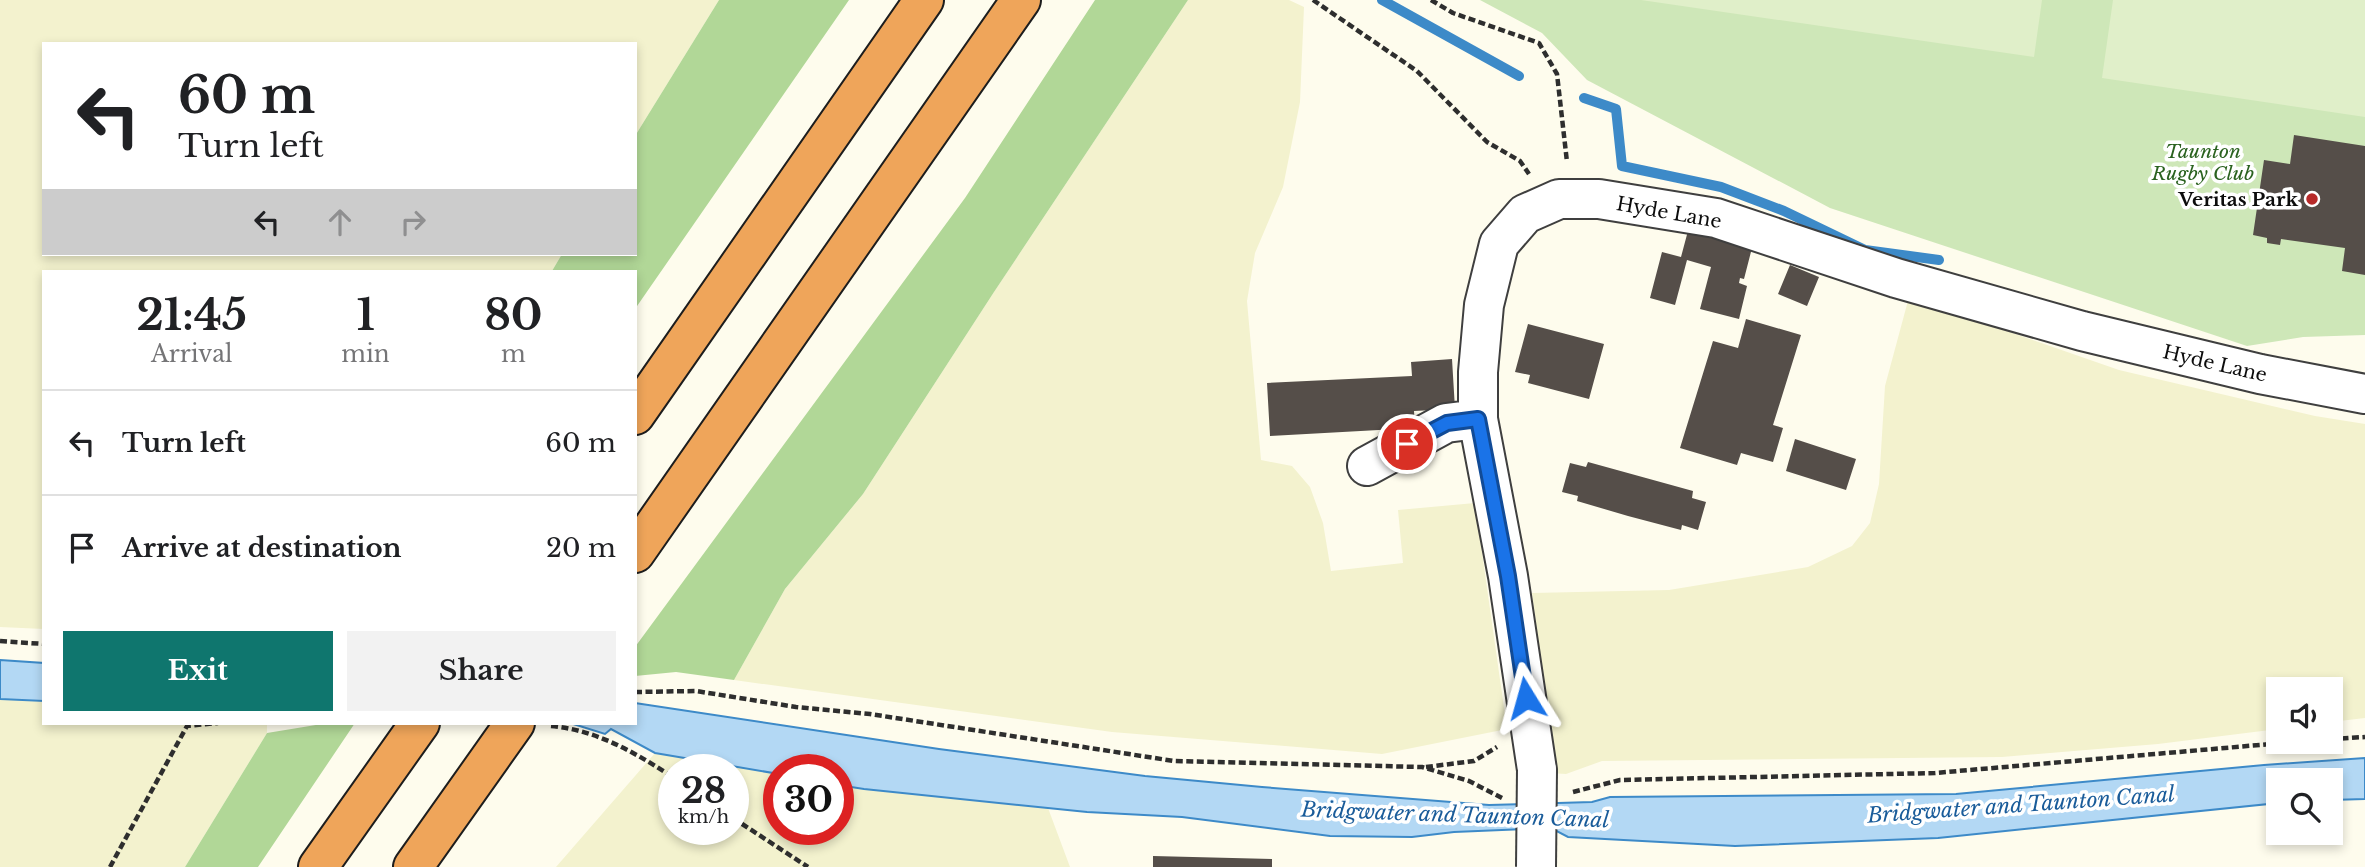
<!DOCTYPE html>
<html lang="en">
<head>
<meta charset="utf-8">
<style>
  body { margin:0; font-family:"Libre Baskerville",serif; background:#f2f2f2; color:#202124; height:100vh; display:flex; flex-direction:column; font-size:26px; white-space:nowrap }
  * { box-sizing:border-box; margin:0 }
  p { font-size:23px; color:#757577 }
  .icon { flex:none; width:38px; height:38px; fill:none; stroke:currentColor; stroke-width:2; stroke-linecap:round; stroke-linejoin:round }
  .map { position:relative; flex:1; overflow:hidden }
  .side { position:absolute; left:42px; top:270px; width:595px; height:455px; display:flex; flex-direction:column; background:#fff; border-radius:0px; box-shadow:0 4px 10px #0003 }
  .side>* { flex:none }
  .guide { position:absolute; left:42px; top:42px; width:595px; height:214px; border-radius:0px; box-shadow:0 4px 10px #0003; background:#fff; color:#202124; overflow:hidden }
  .controls { position:absolute; left:2266px; top:677px; display:grid; gap:14px }
  .controls a { display:grid; place-items:center; width:77px; height:77px; border-radius:0px; background:#fff; box-shadow:0 4px 10px #0003; font-size:35px }
  .speed { position:absolute; left:658px; top:754px; display:flex; gap:14px; font-size:35px; font-weight:700; text-align:center }
  .speed>* { display:grid; place-content:center; width:91px; height:91px; border-radius:50%; background:#fff; box-shadow:0 4px 10px #0003; line-height:1 }
  .speed small { font-size:18px; font-weight:400 }
  .speed .limit { border:10px solid #d22; background:#fff; color:#111 }
  .pin { position:absolute; display:grid; place-items:center; width:60px; height:60px; color:#fff; margin:-30px; border:4px solid #fff; border-radius:50%; box-shadow:0 2px 7px #0007 }
  .me { position:absolute; width:77px; margin:-38px; rotate:352deg; stroke-linejoin:round; filter:drop-shadow(0 0 5px #0008) }
  .turn { display:flex; align-items:center; gap:24px; height:147px; padding:0 21px; font-size:32px }
  .turn .icon { width:91px; height:91px; stroke-width:2.5 }
  .turn b { display:block; font-size:49px; line-height:60px }
  .lanes { display:flex; align-items:center; height:66px; padding:0 21px; background:#0003; justify-content:center; gap:35px; direction:ltr }
  .lanes .off { opacity:.35 }
  .eta { display:flex; justify-content:space-evenly; align-items:center; height:119px; text-align:center }
  .eta b { font-size:42px; font-weight:800; line-height:49px }
  .primary-button { display:flex; gap:14px; margin-top:auto; padding:14px 21px }
  .primary-button a { flex:1; height:80px; border-radius:0px; background:#0f766e; color:#fff; font-size:28px; font-weight:800; line-height:80px; text-align:center }
  .primary-button a+a { background:#f2f2f2; color:#202124 }
  ul { padding:0; list-style:none }
  li { display:flex; align-items:center; gap:21px; height:105px; padding:0 21px; border-top:2px solid #e0e0e0 }
  li div { flex:1 }
  li b { display:block; font-size:26px }
  li em { font-style:normal }
  .map>svg:first-child { display:block }
</style>
</head>
<body>
<div class="map">
<svg width="2365" height="867" viewBox="0 0 2365 867">
  <rect width="100%" height="100%" fill="#fefced"/>
  <path fill="#f3f2ce" fill-rule="evenodd" d="M0,0H719L635,136V44H44V254H562L552,271H44V629L0,627Z
    M1188,0H1289L1304,7L1300,102L1283,187L1255,253L1247,301L1261,460L1292,466L1310,487L1323,523L1331,571L1403,563L1398,510L1475,503L1507,729L1382,754L1112,732L734,680L785,589L863,494L994,292Z
    M1909,297L2119,370L2315,416L2365,424V718L2331,722V690H2278V729L2158,744L2002,757L1602,761L1566,774L1550,773L1552,745L1532,593L1669,590L1808,567L1852,546L1870,523L1879,484L1885,386Z
    M0,699L44,701V723H267V733L185,867H0Z
    M655,753L779,774V830H838V785L1048,808L1070,867H556ZM674,770H733V830H674Z"/>
  <path fill="#cee7b8" d="M1480,0H2365V335L2303,337L2247,346L1830,208L1587,80L1542,33Z"/>
  <path fill="#b1d797" d="M719,0H849L635,309V271H552L562,254H635V136Z
    M1095,0H1188L994,292L863,494L785,589L734,680L676,672L635,676V647L965,198Z
    M328,723H355L258,867H185L267,733Z"/>
  <path fill="#e0efc9" d="M1641,0H2042L2034,57Z
    M2113,0H2365V117L2102,78Z"/>
  <path fill="#b3d8f4" stroke="#3d8ac8" stroke-width="2" d="M0,660L44,663V701L0,699Z
    M635,703L939,749L1145,776L1262,787L1489,805L1592,802L1610,797L1956,794L2264,765L2365,758V799L2331,800V780H2278V803L1938,838L1735,846L1568,837L1551,828L1454,832L1412,837L1330,836L1182,817L1087,812L864,789L838,785V770H779V774L655,753L611,729L605,734L570,723H635Z"/>
  <g fill="none" stroke-linecap="round" stroke-linejoin="round">
    <path stroke="#3d8ac8" stroke-width="10" d="M1382,0L1519,76
      M1584,98L1616,109L1622,166L1721,187L1784,211L1865,250L1939,260"/>
  </g>
  <path fill="#554e49" d="M2294,135L2365,146V275L2342,271L2345,248L2281,239L2280,245L2267,243V238L2253,235L2264,160L2290,164Z
    M1689,227L1753,244L1744,279L1740,278L1739,283L1747,286L1739,319L1700,309L1711,267L1687,260L1675,305L1650,298L1662,252L1681,257Z
    M1790,265L1819,277L1807,306L1778,294Z
    M1746,319L1801,335L1773,425L1783,428L1773,462L1741,453L1737,465L1680,448L1713,341L1738,348Z
    M1528,324L1604,344L1589,399L1528,383L1530,375L1515,372Z
    M1452,359L1455,409L1414,411L1415,428L1270,436L1267,383L1412,376L1411,362Z
    M1795,439L1856,459L1846,490L1786,471Z
    M1588,462L1693,491L1692,498L1706,502L1698,530L1682,525L1681,530L1628,516L1577,501L1578,496L1562,492L1570,463L1586,467Z
    M1153,856L1272,859V867H1153Z"/>
  <g fill="none" stroke-linecap="round" stroke-linejoin="round">
    <defs>
      <path id="minor" d="M1367,466L1446,423L1478,419
        M1537,770L1508,576L1478,419V372L1484,305L1499,244L1525,214L1559,199H1599L1716,218L1896,278L2082,331L2260,374L2365,394"/>
      <path id="highway" d="M635,415L924,0
        M635,553L1021,0
        M318,867L420,723
        M413,867L515,723"/>
    </defs>
    <use href="#minor" stroke="#3f3f3f" stroke-width="42"/>
    <use href="#highway" stroke="#1d1d1d" stroke-width="42"/>
    <path stroke="#2e2e2e" stroke-width="4.5" stroke-dasharray="7 3.5" stroke-linecap="butt" d="M1313,0L1417,71L1487,142L1520,161L1529,174
      M1431,0L1453,13L1539,43L1557,74L1567,162
      M0,641L44,644
      M635,692L696,691L796,707L870,714L1174,761L1422,767L1469,781L1502,798
      M551,726C597,730 636,753 674,778
      M2331,739L2365,737
      M1426,767L1474,761L1497,747
      M1573,792L1620,780L1935,773L2294,742
      M733,818L808,867
      M110,867L187,726L218,723"/>
    <use href="#minor" stroke="#fff" stroke-width="38"/>
    <use href="#highway" stroke="#efa55a" stroke-width="38"/>
    <defs>
      <path id="minor-bridge" d="M1536,867L1537,770"/>
    </defs>
    <use href="#minor-bridge" stroke="#3f3f3f" stroke-width="42" stroke-linecap="butt"/>
    <use href="#minor-bridge" stroke="#fff" stroke-width="38"/>
  </g>
  <g fill="none" stroke-linecap="round" stroke-linejoin="round">
    <defs>
      <path id="route" d="M1407,444L1447,423L1478,419L1508,576L1526,698"/>
    </defs>
    <use href="#route" stroke="#114b97" stroke-width="18"/>
    <use href="#route" stroke="#1a73e8" stroke-width="12"/>
  </g>
  <circle fill="#b72a29" stroke="#fff" stroke-width="2.5" cx="2312" cy="199" r="7"/>
  <g text-anchor="middle" stroke-width="7" stroke-linejoin="round" paint-order="stroke">
    <g font-size="19" font-style="italic" fill="#2a621f" stroke="#fff">
      <text x="2203" y="158">Taunton<tspan x="2203" dy="22">Rugby Club</tspan></text>
    </g>
    <g font-size="19" font-weight="bold" fill="#0c0c0c" stroke="#fff" text-anchor="end">
      <text x="2298" y="206">Veritas Park</text>
    </g>
    <g font-size="19" fill="#0c0c0c" stroke="#fff">
      <text transform="translate(1669 212) rotate(10)" y="7">Hyde Lane</text>
      <text transform="translate(2215 363) rotate(13)" y="7">Hyde Lane</text>
    </g>
    <g font-size="21" font-style="italic" fill="#1a5c9a" stroke="#fff">
      <text transform="translate(2021 805) rotate(-4)" y="7">Bridgwater and Taunton Canal</text>
      <text transform="translate(1455 815) rotate(2)" y="7">Bridgwater and Taunton Canal</text>
    </g>
  </g>
</svg>
<div class="controls">
<a><svg class="icon" aria-label="sound" viewBox="0 0 24 24"><path d="M4 9h4l5-4v14l-5-4H4zM17 9q2 3 0 6"/></svg></a>
<a><svg class="icon" aria-label="search" viewBox="0 0 24 24"><circle cx="10" cy="10" r="6"/><path d="M15 15l6 6"/></svg></a>
</div>
<div class="speed"><div>28<small>km/h</small></div><div class="limit">30</div></div>
<div class="pin" style="left:1407px;top:444px;background:#d93025"><svg class="icon" aria-label="arrive" viewBox="0 0 24 24"><path d="M6 21V4h12l-3 4 3 4H6"/></svg></div>
<svg class="me" style="left:1526px;top:698px" viewBox="-20 -20 40 40"><path d="M0-17L14 15 0 8-14 15z" fill="#1a73e8" stroke="#fff" stroke-width="4"/></svg>
<div class="guide">
<div class="turn"><svg class="icon" aria-label="left" viewBox="0 0 24 24"><path d="M17 20v-9H6M10 6l-5 5 5 5"/></svg><div><b>60 m</b>Turn left</div></div>
<div class="lanes"><svg class="icon" aria-label="left" viewBox="0 0 24 24"><path d="M17 20v-9H6M10 6l-5 5 5 5"/></svg><svg class="icon off" aria-label="ahead" viewBox="0 0 24 24"><path d="M12 20V5M6 11l6-6 6 6"/></svg><svg class="icon off" aria-label="right" viewBox="0 0 24 24"><path d="M7 20v-9h11M14 6l5 5-5 5"/></svg></div>
</div>
<section class="side">
<div class="eta">
<div><b>21:45</b><p>Arrival</p></div>
<div><b>1</b><p>min</p></div>
<div><b>80</b><p>m</p></div>
</div>
<ul>
<li><svg class="icon" aria-label="left" viewBox="0 0 24 24"><path d="M17 20v-9H6M10 6l-5 5 5 5"/></svg><div><b>Turn left</b></div><em>60 m</em></li>
<li><svg class="icon" aria-label="arrive" viewBox="0 0 24 24"><path d="M6 21V4h12l-3 4 3 4H6"/></svg><div><b>Arrive at destination</b></div><em>20 m</em></li>
</ul>
<div class="primary-button"><a>Exit</a><a>Share</a></div>
</section>
</div>
</body>
</html>
